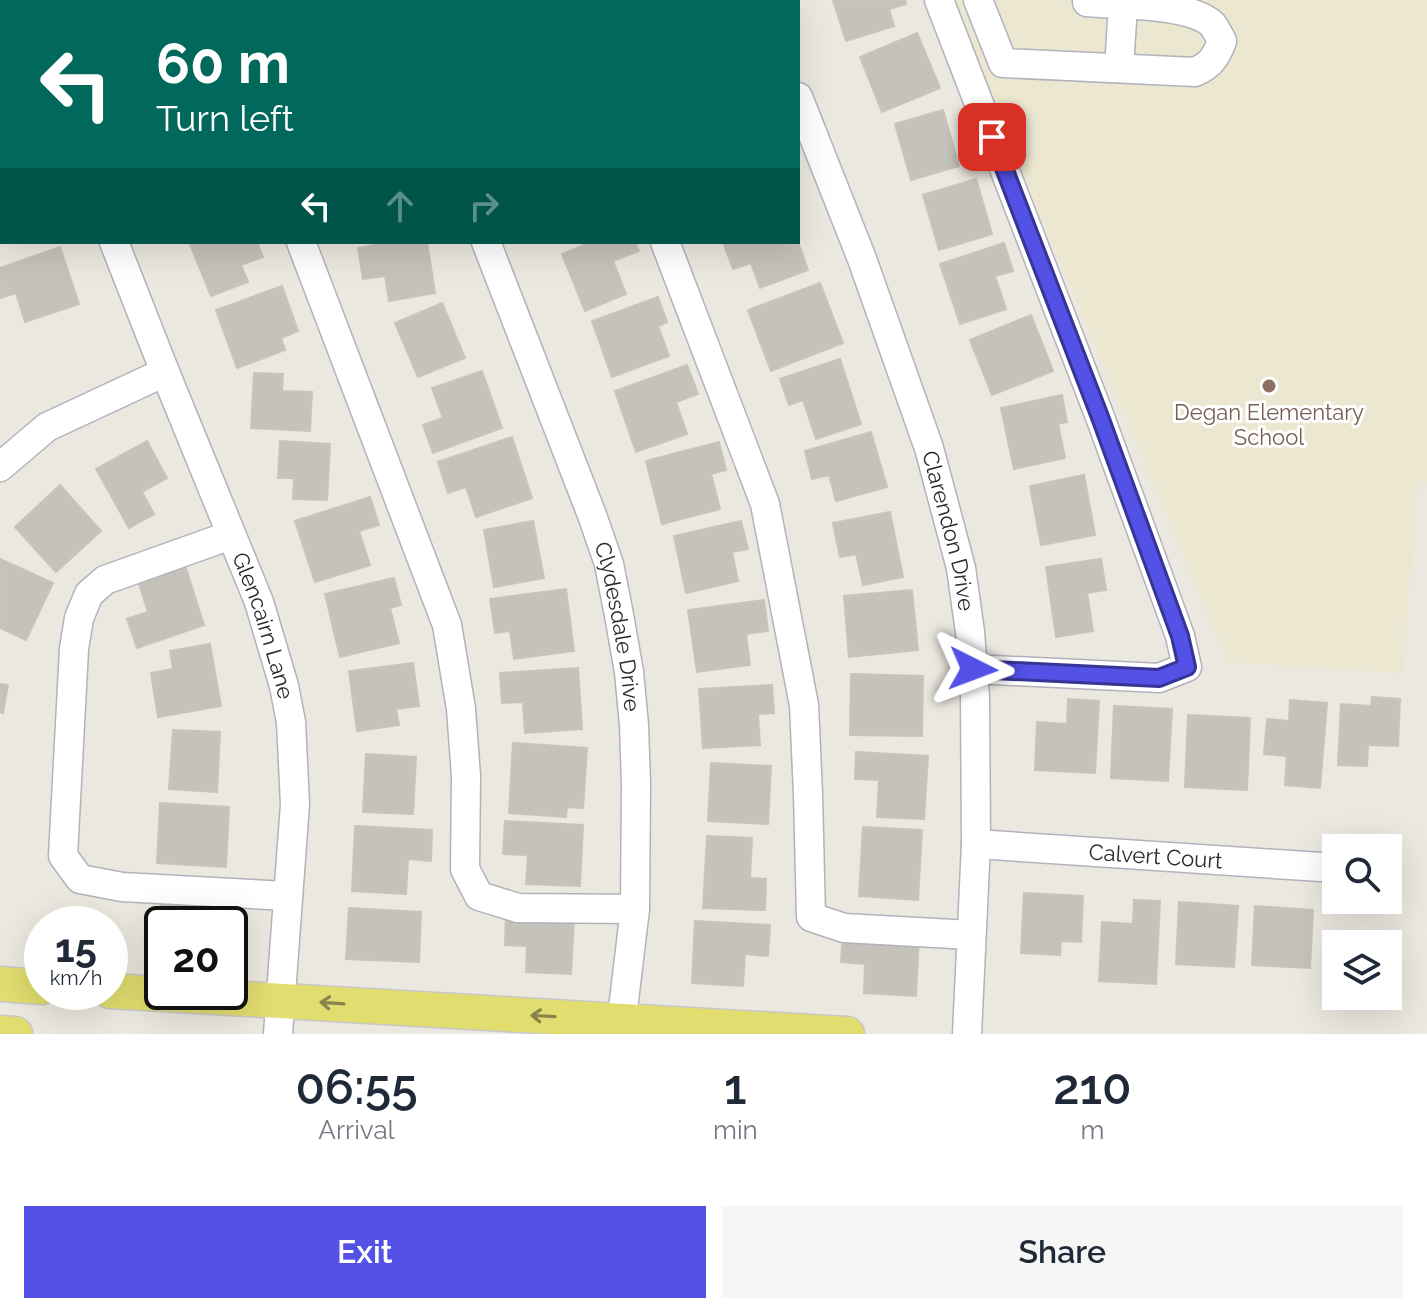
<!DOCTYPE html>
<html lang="en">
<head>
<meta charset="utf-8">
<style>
  body { margin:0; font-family:Raleway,sans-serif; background:#f6f6f7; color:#1f2937; height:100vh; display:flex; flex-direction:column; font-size:30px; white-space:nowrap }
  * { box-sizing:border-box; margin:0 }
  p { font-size:26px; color:#747a83 }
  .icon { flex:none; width:44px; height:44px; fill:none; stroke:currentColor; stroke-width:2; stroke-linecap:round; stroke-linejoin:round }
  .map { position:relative; height:1034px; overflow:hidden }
  .drawer { display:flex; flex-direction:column; background:#fff; flex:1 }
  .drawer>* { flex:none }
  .banner { position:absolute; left:0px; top:0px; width:800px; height:244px; box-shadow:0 8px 32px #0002; background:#00695c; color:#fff; overflow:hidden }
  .fabs { position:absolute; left:1322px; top:834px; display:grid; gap:16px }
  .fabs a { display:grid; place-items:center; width:80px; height:80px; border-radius:0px; background:#fff; box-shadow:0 8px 32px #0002; font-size:40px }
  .speed { position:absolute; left:24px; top:906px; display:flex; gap:16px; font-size:40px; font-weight:700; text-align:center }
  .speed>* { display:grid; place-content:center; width:104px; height:104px; border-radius:50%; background:#fff; box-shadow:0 8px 32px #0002; line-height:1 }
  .speed small { font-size:20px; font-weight:400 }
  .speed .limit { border:4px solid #111; border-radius:12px; background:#fff; color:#111 }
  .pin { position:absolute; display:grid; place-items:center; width:68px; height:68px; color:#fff; margin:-34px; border-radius:16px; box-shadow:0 4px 12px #0006 }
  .me { position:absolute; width:88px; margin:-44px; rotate:93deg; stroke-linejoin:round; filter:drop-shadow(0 0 6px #0008) }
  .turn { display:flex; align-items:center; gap:28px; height:168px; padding:0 24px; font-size:36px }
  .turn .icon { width:104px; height:104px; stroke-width:2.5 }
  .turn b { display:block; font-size:56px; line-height:68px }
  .lanes { display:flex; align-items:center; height:76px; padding:0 24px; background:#0003; justify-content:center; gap:40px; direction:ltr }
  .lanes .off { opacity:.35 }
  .eta { display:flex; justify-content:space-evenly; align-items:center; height:136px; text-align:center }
  .eta b { font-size:48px; font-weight:600; line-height:56px }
  .primary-button { display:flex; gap:16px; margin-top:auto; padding:16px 24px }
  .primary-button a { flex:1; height:92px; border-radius:0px; background:#5351e6; color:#fff; font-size:32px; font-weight:600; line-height:92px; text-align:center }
  .primary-button a+a { background:#f6f6f7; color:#1f2937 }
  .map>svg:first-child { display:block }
</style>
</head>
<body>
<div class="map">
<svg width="1427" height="1034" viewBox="0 0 1427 1034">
  <rect width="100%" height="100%" fill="#ebe8df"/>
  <path fill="#ebe7d0" d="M949,0H1427V484H1418L1403,674L1227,662L1168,517Z"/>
  <path fill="#c4c2ba" stroke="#c7c4b9" stroke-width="2" d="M88,0H136L130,2H89Z
    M281,0H323L324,2H282Z
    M464,0H516L517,2H465Z
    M637,0H679L672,2H637Z
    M833,0H905L906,4L889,9L894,26L846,41Z
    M917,33L940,88L882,112L860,57Z
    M0,92L2,98V153L0,154Z
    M943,110L959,166L911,180L895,124Z
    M2,172V220H0V173Z
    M976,179L992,234L939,250L923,195Z
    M189,242H257L263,257L241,265L248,282L211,296Z
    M393,242H427L435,293L389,301L385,276L363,279L358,248Z
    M591,242H635L639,251L613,261L626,294L585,311L562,254Z
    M723,242H798L808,270L760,288L751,263L733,269Z
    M1004,243L1013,271L995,276L1006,309L960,324L940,264Z
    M60,247L79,304L25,322L16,293L0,298V268Z
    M820,283L843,343L771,371L748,310Z
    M282,286L298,331L281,338L285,350L237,368L216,310Z
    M658,297L667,322L658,326L669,356L612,377L592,321Z
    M442,303L465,358L418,377L395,323Z
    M1031,315L1053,371L992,395L970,340Z
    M840,359L861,424L816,439L803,400L789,405L780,379Z
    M687,365L698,394L676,402L687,434L636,452L615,391Z
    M482,371L502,428L433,453L423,425L443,418L432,388Z
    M254,373L283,374L282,391L312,392L310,431L251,428Z
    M1062,395L1067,422L1058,424L1065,458L1014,469L1001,408Z
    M871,432L887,487L836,501L829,475L812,479L805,451Z
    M512,437L532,498L476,517L466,487L448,493L438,462Z
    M147,441L167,478L142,492L154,514L129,528L96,469Z
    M280,441L330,444L327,500L293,499L294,478H278Z
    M719,442L726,470L711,474L720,509L662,524L646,461Z
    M1084,475L1095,535L1041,545L1030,486Z
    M60,485L101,531L56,572L15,527Z
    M370,497L379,525L359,531L370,565L315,582L295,521Z
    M890,512L903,577L863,585L856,554L840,557L833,523Z
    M533,521L544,578L494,587L484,530Z
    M741,521L748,549L732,552L738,581L686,593L674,536Z
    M0,559L53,583L26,640L0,628Z
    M1101,559L1106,590L1087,593L1093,631L1056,637L1046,567Z
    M185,565L204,625L137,648L127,619L148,612L138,581Z
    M394,578L401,605L390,608L399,643L340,657L325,594Z
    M566,589L574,651L514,659L510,631L495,633L490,599Z
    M912,590L918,650L849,657L844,596Z
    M764,600L768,631L746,634L750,665L697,672L688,610Z
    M210,644L221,706L158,717L151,673L173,669L170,651Z
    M413,663L419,706L396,709L399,725L357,731L349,671Z
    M578,668L582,729L525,733L523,702L502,703L500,673Z
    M851,674L923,676L922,736L850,735Z
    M0,684L8,685L3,713L0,712Z
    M772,685L774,713L758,714L760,745L703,748L699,689Z
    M1372,697L1400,699L1398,746L1368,745L1367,766L1338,765L1341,704L1371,706Z
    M1068,699L1099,701L1095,773L1035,770L1037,722L1067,724Z
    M1290,700L1327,703L1320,788L1285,785L1287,756L1264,754L1267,719L1289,721Z
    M1114,706L1172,709L1168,781L1111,778Z
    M1188,715L1250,718L1247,790L1185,787Z
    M173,730L220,732L217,792L169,789Z
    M513,743L587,748L583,808L567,807L566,817L509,813Z
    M856,752L928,756L924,819L877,817L879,780L855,779Z
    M366,754L416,757L413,814L363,812Z
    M711,763L771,766L768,824L708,821Z
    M160,803L229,807L226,867L157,863Z
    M505,821L583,825L580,886L526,884L528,855L503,854Z
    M355,826L432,830L431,861L408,859L406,894L352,891Z
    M863,827L922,830L918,900L859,896Z
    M707,836L752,838L750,878L766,879L765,910L703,908Z
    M1024,893L1083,896L1081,942L1061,941L1060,955L1021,953Z
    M161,898L226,901L225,924H162V928H159Z
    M1134,900L1160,901L1156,984L1099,981L1102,922L1133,924Z
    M1179,902L1238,906L1234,967L1176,964Z
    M1255,906L1313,910L1310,968L1252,965Z
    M349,908L421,912L419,962L346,959Z
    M506,914L574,918L571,974L526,972L527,946L505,945Z
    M695,921L770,925L768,956L745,954L743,986L692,983Z
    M843,932L919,936L916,996L864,993L865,964L841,962Z
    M1330,934L1390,937L1388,969V944H1336V996H1387L1386,1003L1326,1000Z"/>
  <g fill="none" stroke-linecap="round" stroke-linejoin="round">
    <defs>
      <g id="minor">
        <path d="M19,0L20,2"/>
        <path d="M203,0L204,2"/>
        <path d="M391,0L392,2"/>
        <path d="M572,0L573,2"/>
        <path d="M759,0L760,2"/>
        <path d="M939,0L1100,417L1180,636L1187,667L1159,678L973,669"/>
        <path d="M978,0L1003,63L1195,72C1211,65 1216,57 1222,41C1219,35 1216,29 1212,24C1189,3 1118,5 1087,2V0"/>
        <path d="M1119,68L1123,5"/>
        <path id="s1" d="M798,97L862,259L929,448L961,568L970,632L975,697L976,844L967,1034"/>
        <path id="s2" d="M114,242L165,372L259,602L284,686L291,722L295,804L278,1034"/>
        <path d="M301,242L447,625L461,709L466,776L465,869L479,896L518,908L635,909"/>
        <path id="s3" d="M486,242L592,515L609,564L619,615L629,672L634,725L636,784L635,909L620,1034"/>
        <path d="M665,242L765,504L804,705L808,794L811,917L844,928L971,935"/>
        <path d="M0,467L47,427L165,372"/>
        <path d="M231,535L105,580L89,594L79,618L74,649L63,856L80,879L122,887L288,896"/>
        <path id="s4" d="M976,844L1336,868"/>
      </g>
      <path id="major" d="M0,984L42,987
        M110,991L847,1034
        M0,1033L15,1034"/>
    </defs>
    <use href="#minor" stroke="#b2b2bd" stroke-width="31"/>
    <use href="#major" stroke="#c8c8c8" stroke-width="37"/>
    <use href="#minor" stroke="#fff" stroke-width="28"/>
    <use href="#major" stroke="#e1dd6e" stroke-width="34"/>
  </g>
  <defs><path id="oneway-shaft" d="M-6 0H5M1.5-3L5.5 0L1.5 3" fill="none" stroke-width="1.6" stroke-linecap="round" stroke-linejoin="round" transform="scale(2)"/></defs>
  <g stroke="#86844c">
    <use href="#oneway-shaft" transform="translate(332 1003) rotate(-176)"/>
    <use href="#oneway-shaft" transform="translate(543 1016) rotate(-177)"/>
  </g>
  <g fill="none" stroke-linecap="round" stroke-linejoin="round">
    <defs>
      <path id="route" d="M973,669L1159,678L1187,667L1180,636L1100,417L992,137"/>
    </defs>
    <use href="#route" stroke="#363596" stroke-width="20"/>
    <use href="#route" stroke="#5351e6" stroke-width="14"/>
  </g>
  <circle fill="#8d6e63" stroke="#fff" stroke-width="3" cx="1269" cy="386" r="8"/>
  <g text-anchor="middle" stroke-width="6" stroke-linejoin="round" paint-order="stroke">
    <g font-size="22" fill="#785e54" stroke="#fff">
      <text x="1269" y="420">Degan Elementary<tspan x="1269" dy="25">School</tspan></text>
    </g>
    <g font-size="22" fill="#2b2b2b" stroke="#fff">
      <text dy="8" stroke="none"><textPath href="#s1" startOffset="460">Clarendon Drive</textPath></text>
      <text dy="8" stroke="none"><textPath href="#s2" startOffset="412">Glencairn Lane</textPath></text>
      <text dy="8" stroke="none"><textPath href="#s3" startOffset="408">Clydesdale Drive</textPath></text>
      <text dy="8" stroke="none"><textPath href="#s4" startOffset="180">Calvert Court</textPath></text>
    </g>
  </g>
</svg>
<div class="fabs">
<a><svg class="icon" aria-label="search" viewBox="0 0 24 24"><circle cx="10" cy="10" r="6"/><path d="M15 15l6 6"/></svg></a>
<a><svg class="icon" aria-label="layers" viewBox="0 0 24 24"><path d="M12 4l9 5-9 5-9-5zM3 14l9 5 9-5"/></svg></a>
</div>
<div class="speed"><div>15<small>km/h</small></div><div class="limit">20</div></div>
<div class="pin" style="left:992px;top:137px;background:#d93025"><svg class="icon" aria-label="arrive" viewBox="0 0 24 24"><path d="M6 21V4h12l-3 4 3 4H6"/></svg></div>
<svg class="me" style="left:973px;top:669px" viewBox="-20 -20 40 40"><path d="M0-17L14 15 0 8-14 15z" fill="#5351e6" stroke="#fff" stroke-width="4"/></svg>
<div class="banner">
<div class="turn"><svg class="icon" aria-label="left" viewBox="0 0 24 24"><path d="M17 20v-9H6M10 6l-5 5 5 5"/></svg><div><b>60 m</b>Turn left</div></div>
<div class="lanes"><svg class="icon" aria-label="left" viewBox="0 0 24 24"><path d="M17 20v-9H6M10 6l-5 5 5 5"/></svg><svg class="icon off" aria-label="ahead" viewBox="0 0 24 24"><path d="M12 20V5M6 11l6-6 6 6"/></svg><svg class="icon off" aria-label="right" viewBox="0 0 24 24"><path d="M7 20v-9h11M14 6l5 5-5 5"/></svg></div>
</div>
</div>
<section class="drawer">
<div class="eta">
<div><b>06:55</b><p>Arrival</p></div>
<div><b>1</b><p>min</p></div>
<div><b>210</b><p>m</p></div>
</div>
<div class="primary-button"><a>Exit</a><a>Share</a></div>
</section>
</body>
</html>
